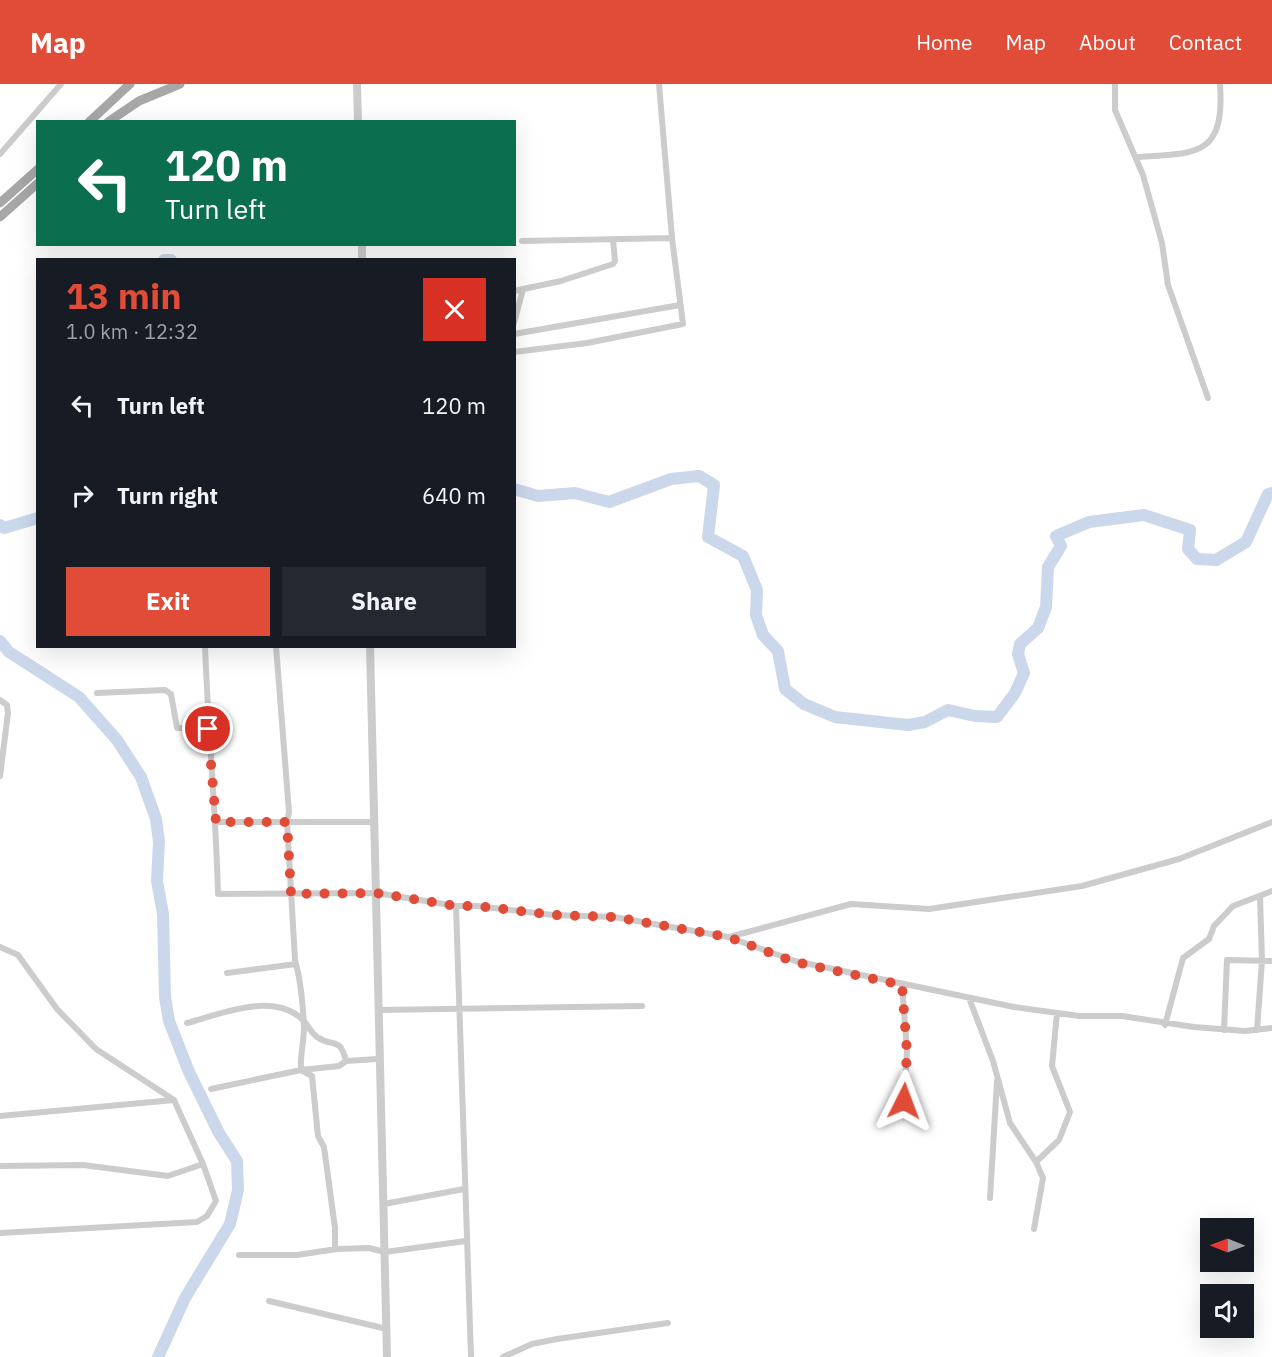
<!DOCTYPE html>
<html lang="en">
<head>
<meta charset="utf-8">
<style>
  body { margin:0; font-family:"IBM Plex Sans",sans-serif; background:#242831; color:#f1f3f6; height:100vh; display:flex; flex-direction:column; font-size:22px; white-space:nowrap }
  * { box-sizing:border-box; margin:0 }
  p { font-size:20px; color:#9ea1a6 }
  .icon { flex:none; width:33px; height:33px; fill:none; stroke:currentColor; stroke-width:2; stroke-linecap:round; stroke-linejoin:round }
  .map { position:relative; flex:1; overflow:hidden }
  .sheet { position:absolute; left:36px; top:174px; width:480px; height:390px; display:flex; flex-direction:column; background:#171b24; border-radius:0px; box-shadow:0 6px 24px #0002 }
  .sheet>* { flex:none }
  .hud { position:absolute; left:36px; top:36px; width:480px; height:126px; border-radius:0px; box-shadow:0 6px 24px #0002; background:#0b6e4f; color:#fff; overflow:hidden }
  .needle { width:39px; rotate:271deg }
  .buttons { position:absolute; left:1200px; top:1134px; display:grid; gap:12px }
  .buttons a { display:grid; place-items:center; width:54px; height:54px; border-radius:0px; background:#171b24; box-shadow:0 6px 24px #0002; font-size:30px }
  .pin { position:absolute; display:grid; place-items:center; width:51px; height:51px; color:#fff; margin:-26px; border:3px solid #fff; border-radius:50%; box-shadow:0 2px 6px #0007 }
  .me { position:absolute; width:66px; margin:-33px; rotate:3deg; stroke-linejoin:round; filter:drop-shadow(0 0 4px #0008) }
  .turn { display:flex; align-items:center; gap:21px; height:126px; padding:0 30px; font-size:27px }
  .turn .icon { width:78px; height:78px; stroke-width:2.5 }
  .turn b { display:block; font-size:42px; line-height:51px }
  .round { display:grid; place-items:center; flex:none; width:63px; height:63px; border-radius:0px; background:#242831 }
  .summary { display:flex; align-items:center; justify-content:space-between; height:102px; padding:0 30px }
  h1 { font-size:36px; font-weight:800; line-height:45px; color:#e04c38 }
  .primary-button { display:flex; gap:12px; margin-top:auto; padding:12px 30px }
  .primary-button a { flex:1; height:69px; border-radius:0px; background:#e04c38; color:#fff; font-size:24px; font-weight:800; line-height:69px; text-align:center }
  .primary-button a+a { background:#242831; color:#f1f3f6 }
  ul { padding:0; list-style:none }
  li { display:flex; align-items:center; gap:18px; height:90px; padding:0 30px }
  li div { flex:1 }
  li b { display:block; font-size:22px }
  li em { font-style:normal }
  header { display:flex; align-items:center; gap:36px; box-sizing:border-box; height:84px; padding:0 30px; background:#e04c38; color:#fff }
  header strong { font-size:28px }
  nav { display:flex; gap:33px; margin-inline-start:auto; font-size:21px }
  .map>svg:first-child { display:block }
</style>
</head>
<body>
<header>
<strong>Map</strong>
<nav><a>Home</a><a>Map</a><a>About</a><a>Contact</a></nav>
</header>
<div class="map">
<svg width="1272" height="1273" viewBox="0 0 1272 1273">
  <rect width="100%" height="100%" fill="#fff"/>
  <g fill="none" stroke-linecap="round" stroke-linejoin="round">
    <path stroke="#cbd8eb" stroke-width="12" d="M164,176H171
      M514,405L538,412L575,409L609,418L671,395L699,392L714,401L708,453L743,472L757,506L756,531L763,551L778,567L785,605L804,620L835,633L908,641L925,638L948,626L975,632L997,633L1015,609L1024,589L1018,570L1020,560L1038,544L1046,523L1048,483L1061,462L1056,452L1089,438L1144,431L1190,446L1188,465L1197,475L1216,476L1246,458L1268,410L1272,409
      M0,441L4,444L38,434
      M0,557L9,568L79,613L117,656L141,693L156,735L159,758L157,797L163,830L165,913L169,937L189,988L219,1049L237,1077L238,1106L230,1140L185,1214L158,1273"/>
    <path stroke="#ccc" stroke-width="6" d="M1115,0V26L1143,91L1162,159L1168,201L1208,314
      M0,70L61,0
      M1136,73C1196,69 1225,74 1220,0
      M522,157L672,154
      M514,207L561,197L613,180L615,177L613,155
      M514,239L523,205
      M514,250L680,221
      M514,268L587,259L683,240L672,154L659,0
      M205,562C208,645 216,728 218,810L377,809L456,822H477L553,831L614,833L728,853L795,877L1014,923L1079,932H1122L1194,943L1245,947L1272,944
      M276,562L289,728L287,738L295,876C301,897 303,921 304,943C304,957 300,971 301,986L312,992L318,1052L324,1063L335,1144V1165
      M97,609L165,606L171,610L177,644L208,645
      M0,616L7,621L8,629L0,692
      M216,738H374
      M456,822L471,1273
      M729,853L851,820L929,825L1082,802L1179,775L1272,738
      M0,863L18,871L57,925L96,965L174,1016L203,1080L216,1117L207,1132L197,1138L0,1149
      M227,889L296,880
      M902,901L907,967L904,1017
      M969,914L993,977L1010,1039L1036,1078L1043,1094L1034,1145
      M379,926L642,922
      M187,939C220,930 273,907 303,936C309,942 310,948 317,953C333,964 340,952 346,977
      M1165,941L1183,874L1209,855L1214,842L1233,822L1272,807
      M1224,946L1227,876L1272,877
      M1257,946L1262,877L1260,812
      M211,1005L301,986L339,982L346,977L377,975
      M0,1032L174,1016
      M1036,1078L1059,1056L1070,1028L1052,982L1057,929
      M0,1082L83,1081L168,1092L203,1080
      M990,1114L997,997
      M384,1120L464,1105
      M239,1171H297L337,1165L369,1164L385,1168L466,1157
      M269,1217L387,1245
      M503,1273L532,1260L557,1255L668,1239"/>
    <path stroke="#ccc" stroke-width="8" d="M357,0L358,38
      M362,160V176
      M370,562L387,1273"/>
    <path stroke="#a7a7a7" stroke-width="9" d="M89,38L130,0
      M108,38L139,17L180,0
      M0,119L38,85
      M0,133L38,99"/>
  </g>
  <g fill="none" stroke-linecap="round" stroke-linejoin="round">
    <path stroke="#e04c38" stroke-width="10" stroke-dasharray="0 18" d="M208,645L216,738H287L291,810L376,809L456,822H477L554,831L614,833L728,853L795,878L902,901L907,968L904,1017"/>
  </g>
</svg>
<div class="buttons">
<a><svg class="needle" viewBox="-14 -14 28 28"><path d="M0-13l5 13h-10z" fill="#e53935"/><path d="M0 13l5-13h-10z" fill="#9ea1a6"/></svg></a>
<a><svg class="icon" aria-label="sound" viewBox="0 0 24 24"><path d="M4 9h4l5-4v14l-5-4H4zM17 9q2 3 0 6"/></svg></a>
</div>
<div class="pin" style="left:208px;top:645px;background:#d93025"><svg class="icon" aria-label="arrive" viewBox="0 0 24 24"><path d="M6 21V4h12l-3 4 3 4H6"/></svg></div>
<svg class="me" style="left:904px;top:1017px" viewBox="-20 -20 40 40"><path d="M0-17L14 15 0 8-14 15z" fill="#e04c38" stroke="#fff" stroke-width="4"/></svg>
<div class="hud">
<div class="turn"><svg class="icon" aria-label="left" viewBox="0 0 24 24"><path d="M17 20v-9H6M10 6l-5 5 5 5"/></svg><div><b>120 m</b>Turn left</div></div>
</div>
<section class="sheet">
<div class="summary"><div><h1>13 min</h1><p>1.0 km · 12:32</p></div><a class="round" style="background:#d93025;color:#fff"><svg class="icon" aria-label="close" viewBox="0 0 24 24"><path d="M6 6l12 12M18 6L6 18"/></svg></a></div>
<ul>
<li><svg class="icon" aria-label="left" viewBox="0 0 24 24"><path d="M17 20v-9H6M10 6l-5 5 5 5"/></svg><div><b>Turn left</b></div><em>120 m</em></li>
<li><svg class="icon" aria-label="right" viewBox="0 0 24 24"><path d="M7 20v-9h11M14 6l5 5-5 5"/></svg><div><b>Turn right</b></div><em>640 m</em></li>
</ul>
<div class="primary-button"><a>Exit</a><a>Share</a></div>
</section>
</div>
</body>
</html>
